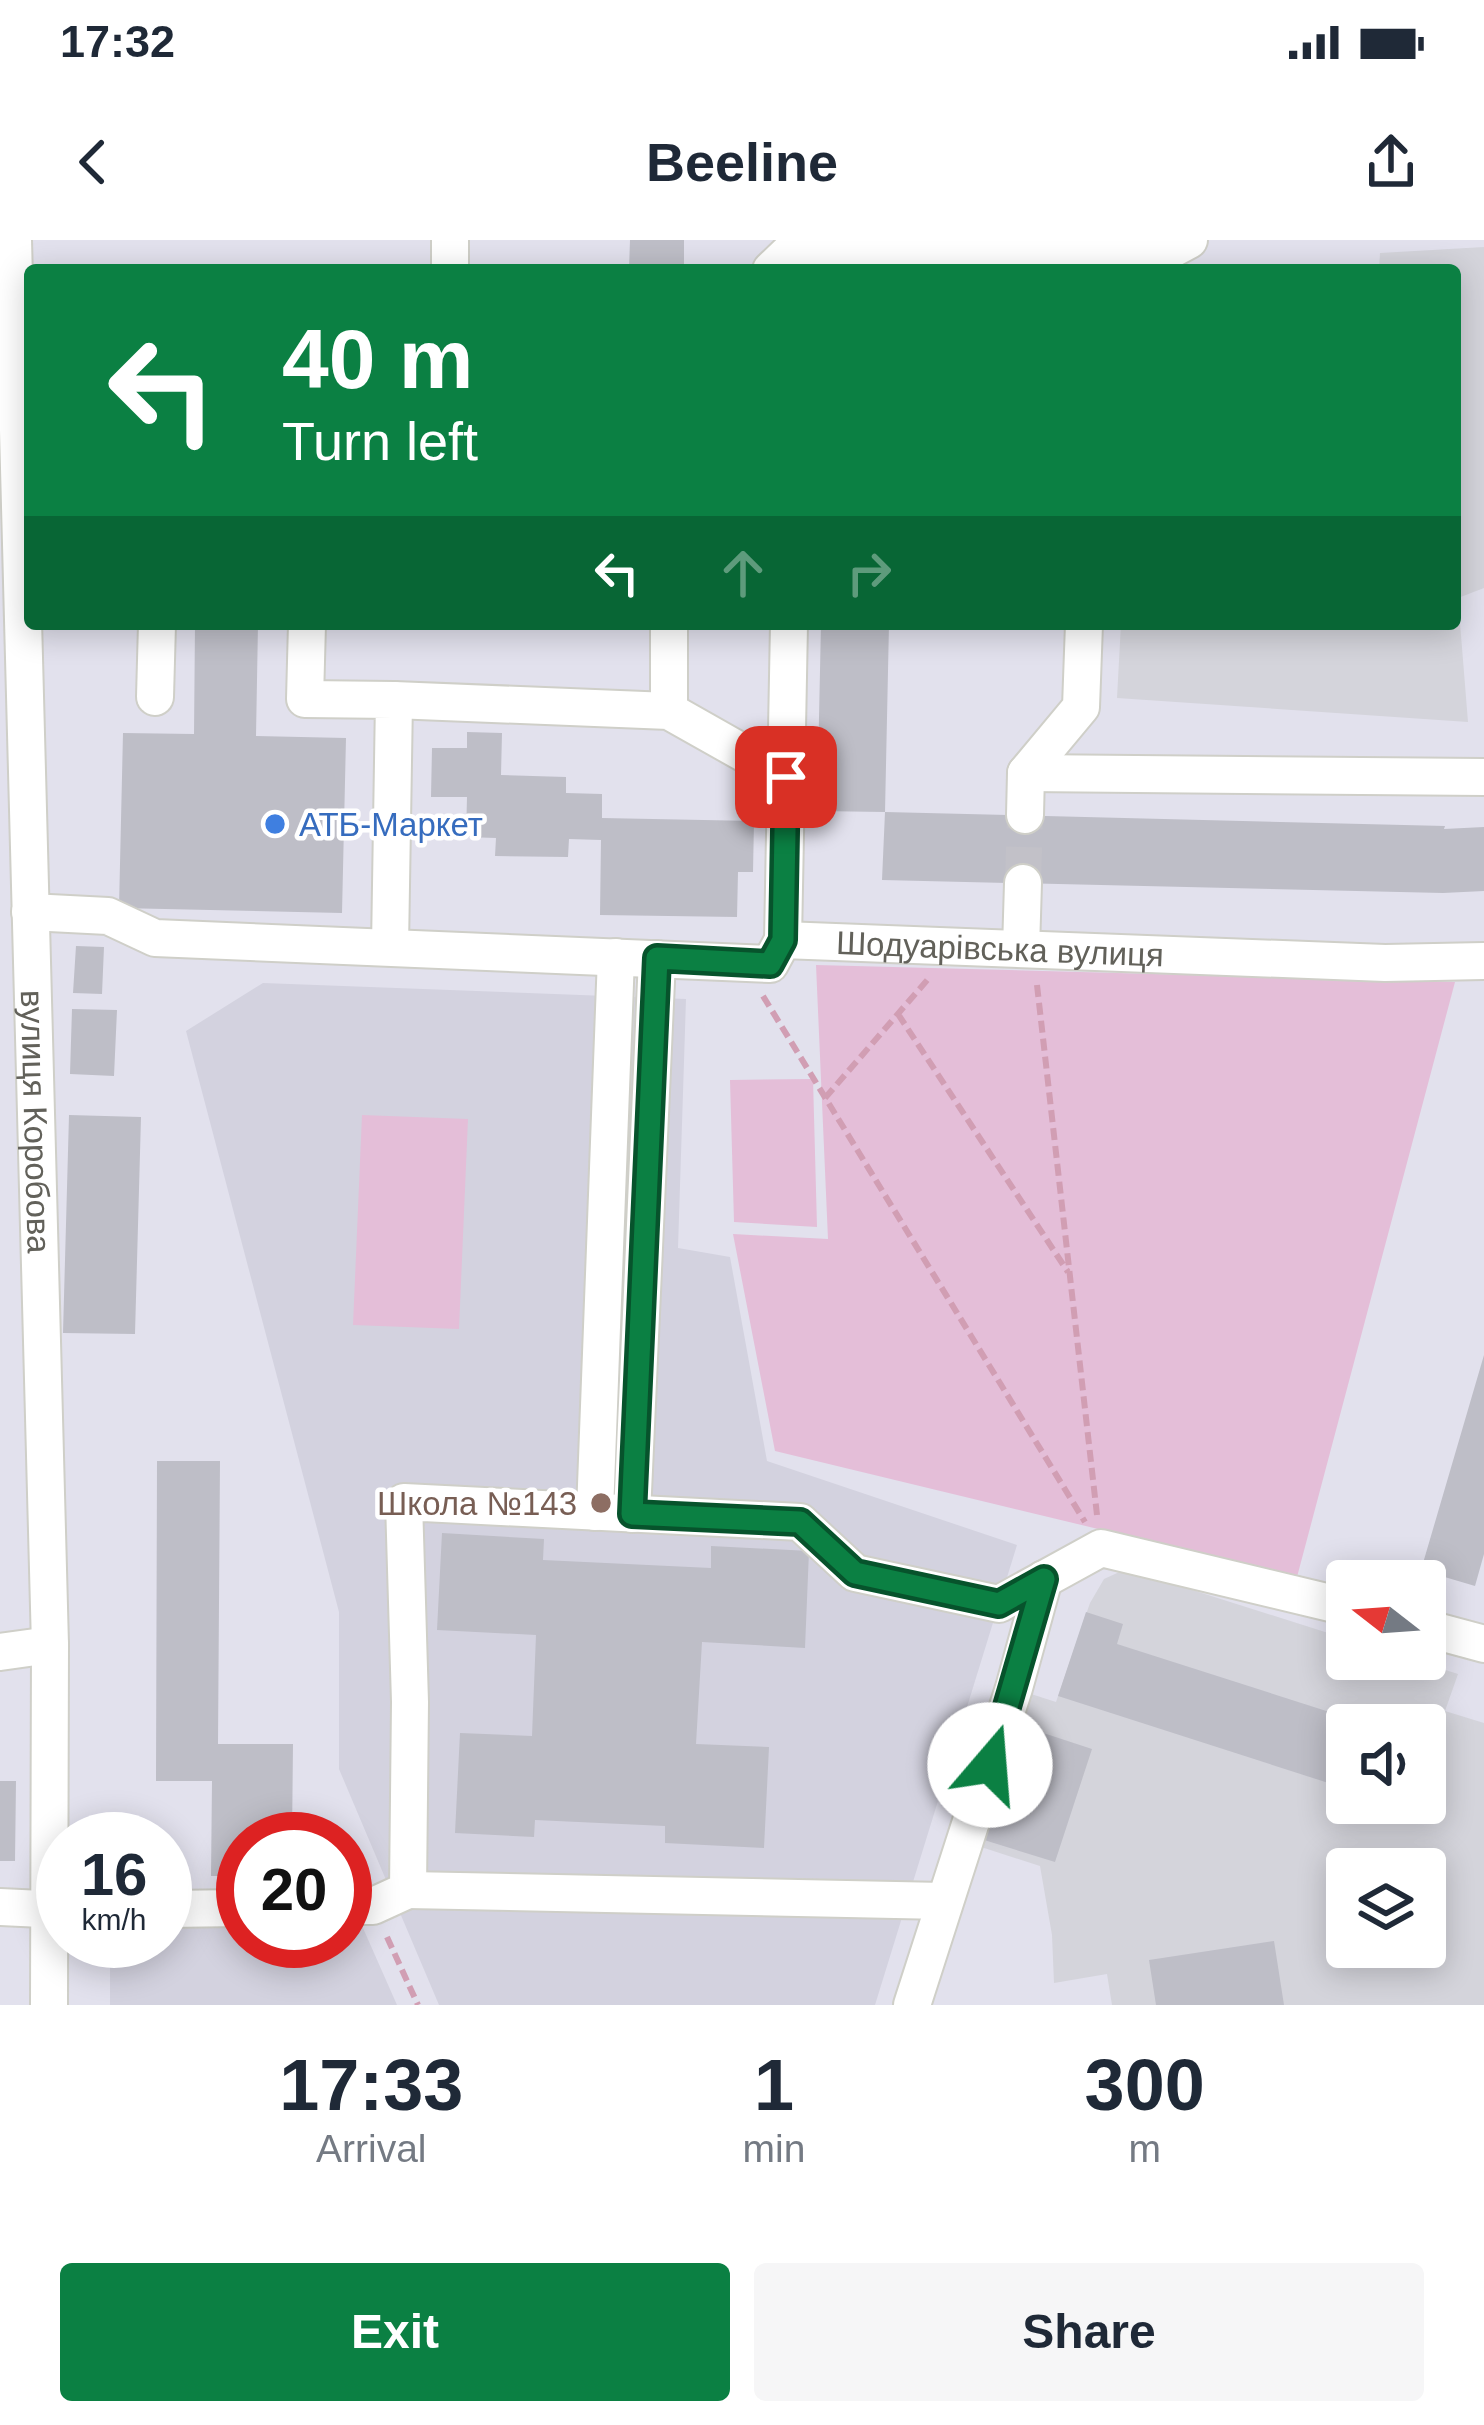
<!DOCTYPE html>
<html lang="en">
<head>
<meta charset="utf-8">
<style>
  body { margin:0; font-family:Helvetica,sans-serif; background:#f6f6f7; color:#1f2937; height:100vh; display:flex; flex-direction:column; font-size:45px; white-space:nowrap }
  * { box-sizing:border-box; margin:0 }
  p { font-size:39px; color:#747a83 }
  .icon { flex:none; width:66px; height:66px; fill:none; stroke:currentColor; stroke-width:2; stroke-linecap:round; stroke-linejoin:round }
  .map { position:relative; height:1765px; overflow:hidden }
  .sheet { display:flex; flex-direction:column; background:#fff; flex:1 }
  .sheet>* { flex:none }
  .guide { position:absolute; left:24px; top:24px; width:1437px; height:366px; border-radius:12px; box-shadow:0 6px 30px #0003; background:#0b8043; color:#fff; overflow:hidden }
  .needle { width:78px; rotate:287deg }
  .controls { position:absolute; left:1326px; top:1320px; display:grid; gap:24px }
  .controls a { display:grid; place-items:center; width:120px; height:120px; border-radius:12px; background:#fff; box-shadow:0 6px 30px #0003; font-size:60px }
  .speed { position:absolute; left:36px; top:1572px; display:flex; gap:24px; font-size:60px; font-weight:700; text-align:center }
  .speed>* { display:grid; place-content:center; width:156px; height:156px; border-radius:50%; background:#fff; box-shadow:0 6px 30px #0003; line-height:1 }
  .speed small { font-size:30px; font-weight:400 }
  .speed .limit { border:18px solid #d22; background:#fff; color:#111 }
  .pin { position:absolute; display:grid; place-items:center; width:102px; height:102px; color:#fff; margin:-51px; border-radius:24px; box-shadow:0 6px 18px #0006 }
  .me { position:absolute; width:132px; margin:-66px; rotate:18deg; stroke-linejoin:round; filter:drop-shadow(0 0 9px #0008) }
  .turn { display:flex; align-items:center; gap:42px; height:252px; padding:0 60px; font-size:54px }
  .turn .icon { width:156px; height:156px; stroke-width:2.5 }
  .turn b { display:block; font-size:84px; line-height:102px }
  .lanes { display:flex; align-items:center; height:114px; padding:0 60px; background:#0003; justify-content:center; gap:60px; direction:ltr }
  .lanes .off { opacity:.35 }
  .eta { display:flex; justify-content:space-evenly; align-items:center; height:204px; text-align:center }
  .eta b { font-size:72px; font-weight:800; line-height:84px }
  .button { display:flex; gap:24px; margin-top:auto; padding:24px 60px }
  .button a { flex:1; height:138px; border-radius:12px; background:#0b8043; color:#fff; font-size:48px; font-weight:800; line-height:138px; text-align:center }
  .button a+a { background:#f6f6f7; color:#1f2937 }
  .status { display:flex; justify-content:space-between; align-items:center; height:84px; padding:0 60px; background:#fff; direction:ltr }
  .status svg { height:33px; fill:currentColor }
  header { display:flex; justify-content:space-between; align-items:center; height:156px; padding:0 60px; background:#fff; font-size:54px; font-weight:800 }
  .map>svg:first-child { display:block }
</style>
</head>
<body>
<div class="status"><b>17:32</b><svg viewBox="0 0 49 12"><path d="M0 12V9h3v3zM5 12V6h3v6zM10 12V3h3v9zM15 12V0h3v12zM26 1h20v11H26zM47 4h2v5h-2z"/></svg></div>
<header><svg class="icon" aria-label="back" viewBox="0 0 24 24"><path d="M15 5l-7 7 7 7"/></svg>Beeline<svg class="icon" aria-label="share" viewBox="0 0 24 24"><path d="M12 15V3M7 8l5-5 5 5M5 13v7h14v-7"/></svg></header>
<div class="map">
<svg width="1484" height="1765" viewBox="0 0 1484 1765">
  <rect width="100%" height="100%" fill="#e2e1ed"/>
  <path fill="#d4d4db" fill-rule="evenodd" d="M1484,7V348L1458,358L1468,482L1117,458L1121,384H1455V30H1379L1380,13Z
    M1126,1329L1347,1399V1419H1411L1458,1434L1445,1471L1484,1483V1765H1112L1107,1734L1054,1743L1052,1695L1040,1626L975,1605L1028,1453L1056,1462L1090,1363L1104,1339ZM1347,1485H1425V1563H1347ZM1347,1629H1425V1707H1347Z"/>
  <path fill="#d3d2df" d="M263,743L686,759L678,1008L730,1017L767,1221L1017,1305L875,1765H439L339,1529V1372L186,791Z
    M359,1679L397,1765H110V1701H165V1683L243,1681V1701H345V1680Z"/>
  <path fill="#e4bed8" d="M816,725L1455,742L1297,1337L775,1211L733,994L828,999Z
    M813,839L817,987L734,982L730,840Z
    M362,875L468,879L459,1089L353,1085Z"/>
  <path fill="#bebec7" d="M630,0H684V30H629Z
    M195,384H258L256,496L346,498L342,673L119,668L123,493L194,494Z
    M821,384H889L885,572L817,571Z
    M467,492L502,493L501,535L566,537V553L602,554V578L754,581L753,632H738L737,677L600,675L601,600L569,599L568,617L495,616L496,598L466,597L467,557H431L432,508H467Z
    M885,572L1445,586L1444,589L1484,587V651L1443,653L882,640Z
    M76,706L104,707L102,754L73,753Z
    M72,769L117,770L114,836L70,834Z
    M69,875L141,877L135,1094L63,1093Z
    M1484,1115V1314L1475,1346L1421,1330Z
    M157,1221H220L218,1504H293L292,1599H243V1636H211L212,1541H156Z
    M442,1293L544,1299L543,1320L711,1328V1306L809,1311L805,1408L702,1402L696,1504L769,1507L764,1608L665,1603V1586L535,1580L534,1597L455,1593L460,1493L532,1496L536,1395L437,1390Z
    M1086,1372L1123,1384L1117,1404L1367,1484L1347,1485L1344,1548L1058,1456Z
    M1019,1485L1092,1509L1055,1622L981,1599Z
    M0,1541H16L15,1621H0Z
    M1274,1701L1284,1765H1156L1149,1720Z"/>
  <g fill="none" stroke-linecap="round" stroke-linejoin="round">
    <path stroke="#c2c1c8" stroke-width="36" stroke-dasharray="36 18" stroke-linecap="butt" d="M1023,643L1025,575"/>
    <defs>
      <g id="minor">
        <path id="s1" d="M13,0L50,1405L49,1765"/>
        <path d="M450,30V0"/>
        <path d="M771,30L796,6L1159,16L1189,0"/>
        <path d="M307,384L305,459L394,460L390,707"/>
        <path d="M155,457L157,384"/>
        <path d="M394,460L669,471L786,537"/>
        <path d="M669,471V384"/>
        <path d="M1026,533L1484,537"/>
        <path d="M1025,575L1026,533L1081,467L1084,384"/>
        <path id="s2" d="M30,672L108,676L155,698L770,724L783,700L1385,723L1484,721"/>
        <path d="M783,700L789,384"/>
        <path d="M1021,709L1023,643"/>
        <path d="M595,1272L616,717"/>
        <path d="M632,1274L657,719"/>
        <path d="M1425,1388L1484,1404"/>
        <path d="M0,1412L50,1405"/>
        <path d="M408,1650L944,1661"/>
        <path d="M345,1666H373L408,1650L410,1462L404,1262L800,1282L855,1333L999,1364L1101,1308L1347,1367"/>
        <path d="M0,1667L63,1670"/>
        <path d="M165,1669L243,1668"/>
        <path d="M912,1765L1014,1448L1044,1339"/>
      </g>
    </defs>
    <use href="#minor" stroke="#cfcfc8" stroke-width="40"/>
    <path stroke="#d19eb3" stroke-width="6" stroke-dasharray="12 6" stroke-linecap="butt" d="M1037,745L1097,1275
      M763,756L1085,1282
      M898,774L1068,1032
      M825,858L929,738
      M387,1697L418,1765"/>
    <use href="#minor" stroke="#fff" stroke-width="36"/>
  </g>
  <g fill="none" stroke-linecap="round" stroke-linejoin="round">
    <defs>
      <path id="route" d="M786,537L783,700L770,724L657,718L632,1274L800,1282L855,1333L999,1364L1044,1339L990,1525"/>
    </defs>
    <use href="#route" stroke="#07532c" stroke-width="30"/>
    <use href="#route" stroke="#0b8043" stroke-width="21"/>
  </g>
  <circle fill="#3f7fe0" stroke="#fff" stroke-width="4.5" cx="275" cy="584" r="12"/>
  <circle fill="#8d6e63" stroke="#fff" stroke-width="4.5" cx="601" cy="1263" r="12"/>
  <g text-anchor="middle" stroke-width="9" stroke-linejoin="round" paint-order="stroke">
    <g font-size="33" fill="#366cbe" stroke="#fff" text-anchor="start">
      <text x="299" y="596">АТБ-Маркет</text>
    </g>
    <g font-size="33" fill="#62615a" stroke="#fff">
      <text dy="12" stroke="none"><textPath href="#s2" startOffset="990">Шодуарівська вулиця</textPath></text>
      <text dy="12" stroke="none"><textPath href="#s1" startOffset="882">вулиця Коробова</textPath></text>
    </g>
    <g font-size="33" fill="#785e54" stroke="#fff" text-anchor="end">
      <text x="577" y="1275">Школа №143</text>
    </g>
  </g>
</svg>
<div class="controls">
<a><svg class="needle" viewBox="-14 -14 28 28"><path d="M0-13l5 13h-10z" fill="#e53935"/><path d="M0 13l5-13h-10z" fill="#747a83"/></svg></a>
<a><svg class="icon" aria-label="sound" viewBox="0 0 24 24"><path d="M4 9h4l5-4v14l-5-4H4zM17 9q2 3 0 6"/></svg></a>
<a><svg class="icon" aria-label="layers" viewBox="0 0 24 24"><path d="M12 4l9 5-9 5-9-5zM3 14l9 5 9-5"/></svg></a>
</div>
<div class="speed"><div>16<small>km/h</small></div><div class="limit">20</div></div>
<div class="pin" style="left:786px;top:537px;background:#d93025"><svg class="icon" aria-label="arrive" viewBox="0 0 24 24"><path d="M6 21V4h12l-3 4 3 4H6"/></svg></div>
<svg class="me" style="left:990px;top:1525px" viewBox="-20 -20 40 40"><circle r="19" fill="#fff"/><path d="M0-13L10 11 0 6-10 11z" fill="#0b8043"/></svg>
<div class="guide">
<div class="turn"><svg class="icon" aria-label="left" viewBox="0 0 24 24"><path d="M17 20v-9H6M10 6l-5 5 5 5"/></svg><div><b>40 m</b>Turn left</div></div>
<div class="lanes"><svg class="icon" aria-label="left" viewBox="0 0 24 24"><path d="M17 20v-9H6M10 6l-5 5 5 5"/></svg><svg class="icon off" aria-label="ahead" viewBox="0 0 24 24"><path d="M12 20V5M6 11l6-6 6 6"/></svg><svg class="icon off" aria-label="right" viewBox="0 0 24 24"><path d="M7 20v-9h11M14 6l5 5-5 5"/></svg></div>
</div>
</div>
<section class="sheet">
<div class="eta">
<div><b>17:33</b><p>Arrival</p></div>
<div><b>1</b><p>min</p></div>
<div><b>300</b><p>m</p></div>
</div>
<div class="button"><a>Exit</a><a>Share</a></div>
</section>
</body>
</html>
